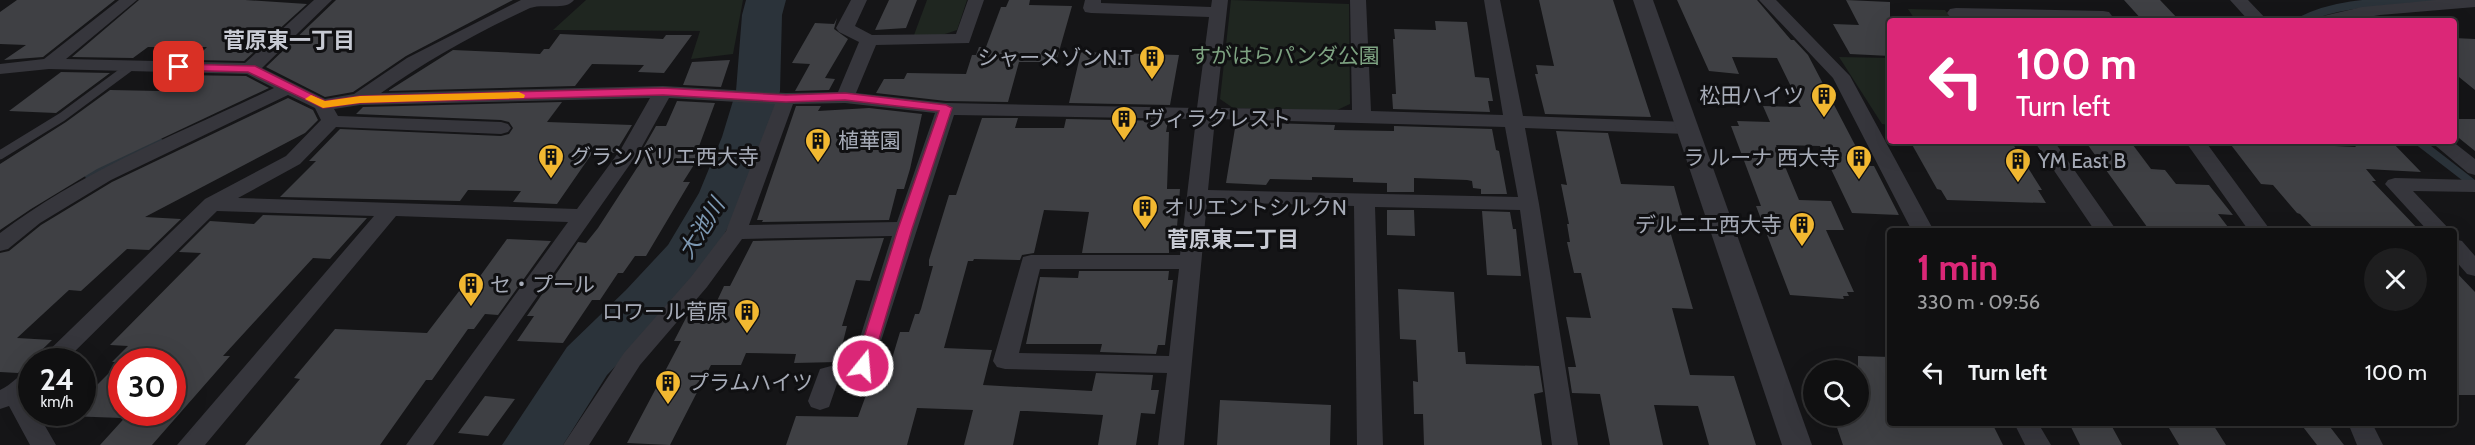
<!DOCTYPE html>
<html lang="en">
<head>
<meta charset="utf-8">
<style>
  body { margin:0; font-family:Cabin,"Noto Sans JP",sans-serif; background:#1e1e1f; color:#f1f3f6; height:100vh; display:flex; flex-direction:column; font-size:22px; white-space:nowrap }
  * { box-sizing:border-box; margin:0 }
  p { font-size:20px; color:#9c9d9f }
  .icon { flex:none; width:33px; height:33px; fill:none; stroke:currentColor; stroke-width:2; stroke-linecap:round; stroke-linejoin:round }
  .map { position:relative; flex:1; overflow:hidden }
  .panel { position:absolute; left:1887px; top:228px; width:570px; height:198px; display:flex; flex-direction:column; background:#101011; border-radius:6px; box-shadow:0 6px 24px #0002,0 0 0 2px #303031 }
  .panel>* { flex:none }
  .banner { position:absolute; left:1887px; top:18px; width:570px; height:126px; border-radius:6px; box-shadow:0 6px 24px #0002,0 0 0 2px #303031; background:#db2777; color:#fff; overflow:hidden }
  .tools { position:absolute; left:1803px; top:360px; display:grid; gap:12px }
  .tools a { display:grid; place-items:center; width:66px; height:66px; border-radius:50%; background:#101011; box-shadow:0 6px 24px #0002,0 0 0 2px #303031; font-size:30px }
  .speed { position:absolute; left:18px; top:348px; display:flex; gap:12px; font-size:30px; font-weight:700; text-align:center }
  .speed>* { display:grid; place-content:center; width:78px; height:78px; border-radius:50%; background:#101011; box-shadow:0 6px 24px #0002,0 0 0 2px #303031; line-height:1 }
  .speed small { font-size:15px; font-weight:400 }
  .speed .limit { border:9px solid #d22; background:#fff; color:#111 }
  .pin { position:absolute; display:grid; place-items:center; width:51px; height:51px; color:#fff; margin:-26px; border-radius:12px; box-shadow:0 3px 9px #0006 }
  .me { position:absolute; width:66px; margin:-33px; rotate:17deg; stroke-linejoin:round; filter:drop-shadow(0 0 4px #0008) }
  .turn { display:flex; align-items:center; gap:21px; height:126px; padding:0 30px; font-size:27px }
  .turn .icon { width:78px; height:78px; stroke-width:2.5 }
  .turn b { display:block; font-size:42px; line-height:51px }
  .round { display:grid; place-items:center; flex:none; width:63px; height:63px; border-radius:32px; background:#1e1e1f }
  .headline { display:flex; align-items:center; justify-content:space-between; height:102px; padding:0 30px }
  h1 { font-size:36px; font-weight:700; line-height:45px; color:#db2777 }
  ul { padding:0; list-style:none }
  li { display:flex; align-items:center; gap:18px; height:84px; padding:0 30px }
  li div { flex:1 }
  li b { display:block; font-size:22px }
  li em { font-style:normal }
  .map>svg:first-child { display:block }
</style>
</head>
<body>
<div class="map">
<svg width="2475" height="445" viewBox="0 0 2475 445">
  <rect width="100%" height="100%" fill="#151517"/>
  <path fill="#1f2620" d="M586,0H743L733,54L691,59L700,31L553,30Z
    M927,0H967L957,30L939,36L914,35Z
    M1231,0L1349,4L1350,104L1335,111L1233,108L1220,99Z
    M1908,9L1945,10L1953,21H1916Z
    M1839,57L1890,58V125L1882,124Z"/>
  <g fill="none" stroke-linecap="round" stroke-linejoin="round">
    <path stroke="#2b333a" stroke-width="8" d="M2300,21C2340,0 2388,3 2432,0
      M2418,141L2475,185
      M88,174L159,142"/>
    <path fill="#2b333a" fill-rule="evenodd" d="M746,0H786L782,15L780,91L768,137L747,193L706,267L664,316L607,375L563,445H502L567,347L626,290L668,245L699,193L722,137L736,91L742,15Z"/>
  </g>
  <path fill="#3f4044" d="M17,0H115L43,57L4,60L26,45L0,44V12Z
    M139,0H245L307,4L244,61L194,60L207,47H148L133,58L72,57Z
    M336,0H513L406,56L353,92L325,97L266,67Z
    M889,0H917L906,28L875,30Z
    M1009,0H1030L1029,5L1072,6L1056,62H1019L1008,102L946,101L876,93L884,79H904L907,73L966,74L972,55H976L979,47H986L1001,7H1006Z
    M1539,0H1613L1651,117L1545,114L1535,74H1538L1536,65L1554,66Z
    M1677,0H1757L1791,40H1794L1808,55L1866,166H1874L1899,215L1852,213L1820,146L1776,145L1799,200L1831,201L1844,230H1826L1854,292H1847L1849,296H1843L1844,299L1790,295L1756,206H1761L1731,126H1739L1737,121L1770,122L1763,106L1801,107L1777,58L1732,57L1739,74L1709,71Z
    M1846,0L1890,2V56L1850,54L1833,24L1859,25Z
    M2124,0H2160L2180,21H2143Z
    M837,18L834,29L848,39L825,78L835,79L829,90L795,91L810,64L792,63L815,23L834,24Z
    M1435,21L1467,22L1475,77L1489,78L1493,101H1488L1490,112L1393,109L1392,94H1396L1393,39H1395L1394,29L1436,30Z
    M560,34L663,39L666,35H692L664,73L638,72L644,65L592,64L575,86L388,91L453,50L540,54L544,49H549Z
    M2454,38L2475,39V90L2454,73Z
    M1081,52L1179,55L1170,105L1069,103Z
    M730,60L721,87L683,85L692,62Z
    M61,72L110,73L56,113L9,111Z
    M178,75L246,76L269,88L97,169L31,209L0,230V164L66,122L110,90L160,91Z
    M288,98L313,110L318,120L305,133L145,217L181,219L149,250L127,249L81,291L69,290L17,338L52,340L18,373L0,372V253L9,251L41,225L112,182Z
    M677,101L715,103L695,157H699L683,182H690L646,256H635L623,273H618L600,300H592L563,343L517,341L534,316H527L578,242L586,243L598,228L646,154H640L656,126H666Z
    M562,102L547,122L632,125L615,153L593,152L557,204L513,202L521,191L468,190L460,201L280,197L316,161H309L340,129L501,136L509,134L513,128L509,122L501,120L356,114L363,107Z
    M796,106H821L818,111L869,108L922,114L910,169L904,189H897L889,220L762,222L763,220H757Z
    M982,118H1018L1015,128H1064L1066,119L1168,121L1166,132H1169L1167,189H1180L1177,227H1170L1169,253H1082L1089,212L1044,210L1034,253L1022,255L1020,260L974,259L973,261H968L944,348L992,350L983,385L1092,391L1096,373L1153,375L1151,390H1159L1155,414L1141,413L1136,445H1098L1103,415L1027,411H1020L1013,445H964L973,410L917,408L907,445H786L796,416L858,417L869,387H874L879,371L888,372L900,332H909L915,314H919L921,309L933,266H929V260L949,195H956Z
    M2454,119H2475V151L2454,134Z
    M1236,122L1335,125L1334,130L1394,131V126L1492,129L1496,150L1499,151L1507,194H1481V189L1473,188L1472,181L1467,180L1414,178V192H1387V183L1353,182V178L1312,177V180L1270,179L1266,185L1226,183Z
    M1556,131L1608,133L1621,184L1674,186L1684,222L1667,221L1693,309L1672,308L1690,375L1734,376L1756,445H1709L1698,406L1654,405L1663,445H1610L1600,394L1572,393L1568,367H1576L1566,317L1591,318L1581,273H1574L1567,242H1570L1567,224H1569L1561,184L1567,185Z
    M1910,141H2011L2042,190H2038L2046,203L1947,200L1941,190L1937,189Z
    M2085,141H2130L2151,169L2165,170L2176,184L2209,185L2233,215L2218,214L2231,231H2150Z
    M2228,141L2356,147L2351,141H2391L2421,172L2366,169L2376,181H2372L2420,231H2316L2300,214L2297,213L2273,185L2261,184Z
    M1387,210H1414L1415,236L1387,235Z
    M1482,211L1510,212L1513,229H1516L1521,276L1487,275Z
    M263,215L367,218L330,259L313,258L223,356H230L152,445H100L130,412H172V362H122V418L67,416L71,412H82V400L120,362H112L128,346L110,345L201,253L179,252L210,221L254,224Z
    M884,238L870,281L856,280L842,326H847L838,362L794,363L796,354L746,353L741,365H711L670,445L627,443L681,341H674L687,316H710L724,286H730L753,241Z
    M507,239L551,241L498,315L485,314L474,329H468L432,380H426L380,445H245L300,379L294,378L335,329L427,333L463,286H473Z
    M2454,270L2475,292V395H2454Z
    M1079,271H1169L1168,280H1173L1165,345H1158L1156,354L1100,352L1102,344H1026L1040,277L1078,278Z
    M1398,289L1454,292L1458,352H1465L1466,364L1539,366L1543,392L1534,394L1542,445H1424L1423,414H1414L1413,381L1418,382L1416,340L1400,339Z
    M1858,356L1890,357V423H1992L2003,445H1843L1833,416H1858Z
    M485,396L515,399L488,436L458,433Z
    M1220,400L1331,405L1330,445H1217Z
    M2069,423H2110L2122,445H2080Z
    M2166,423H2212L2226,445H2179Z
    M2300,423H2327L2344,445H2317Z"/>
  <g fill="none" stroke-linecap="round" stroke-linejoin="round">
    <path stroke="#36363c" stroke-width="9" d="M0,155L62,117L131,66"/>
    <path fill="#36363c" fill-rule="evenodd" d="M119,0H137L66,59L245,63L314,0H332L262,68L325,99L354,94L407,58L521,0H574C566,11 543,3 530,8C478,32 427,60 381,93L663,86L786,93L838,92L859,42L839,32L836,28L851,0H867L855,26L872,35L956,34L968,0H984L969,43L876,45L856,93L946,103L1197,108L1209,17L1091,13L1085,12L1083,8L1085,0H1101V3L1211,7L1212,0H1228L1216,108L1352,110L1350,0H1366L1371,111L1503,115L1484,0H1500L1523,116L1687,122L1694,124L1697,128L1694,132L1687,134L1525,128L1539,204L1578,445H1552L1520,210L1375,207L1383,445H1357L1354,206L1207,202L1184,445H1158L1167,373L1005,369L997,367L993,361L1023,257L1031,255H1180L1196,119L954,115L871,372L838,381L829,407L820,410L811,407L808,401L820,369L853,360L892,236L742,239L707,287L640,365L589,445H563L624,353L691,277L726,231L775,104L669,98L640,150L433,445H406L568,222L396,216L205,445H177L374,216L217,211L64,362H37L205,199L286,156L321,120L315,108L288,95L111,180L40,223L8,249L0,251V233C83,170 180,133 274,88L247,74L49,69L0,74V64L44,59ZM650,98L621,149L577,209L238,198L300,164L336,127L501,134L508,132L511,128L508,124L501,122L338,116L334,109L360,105ZM845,103L935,113L897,222L749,225L793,104ZM1215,119L1505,127L1518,197L1208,190ZM1040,269H1179L1169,356L1019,353Z
      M1759,0H1776L1850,76L1934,231H1912L1833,78Z
      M2230,0H2248L2268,21H2249Z
      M2436,0H2475V7L2380,15L2345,21H2316L2319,17L2362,7Z
      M1956,8L2103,11L2109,12L2112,16L2104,21L1969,18L1971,21H1953L1947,13L1950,9Z
      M2034,141H2054L2117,231H2095Z
      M2185,141H2205L2271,231H2249Z
      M2430,141H2452L2475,159V175L2468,173Z
      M2395,178L2475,180V192L2413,191L2451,231H2428L2385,184L2388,180Z
      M2454,239L2462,241L2475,256V276L2467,274L2454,259Z
      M32,370V393L28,396L32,402V412H37L56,445H30L9,406L0,409V390C12,385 19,373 32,370Z
      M2014,423H2038L2051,445H2025Z
      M2348,423H2372L2383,445H2357Z"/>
    <path fill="#36363c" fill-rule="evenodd" d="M1633,0H1653L1812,445H1782Z"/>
  </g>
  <path fill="#db2777" stroke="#8e194d" stroke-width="1.5" d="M179,64L255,66L325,101L360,96L663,88L786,95L845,93L946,105L952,108L912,229L871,366L869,370H858L855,366L898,229L939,111L845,100L786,102L663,95L360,103L323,108L248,72L174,70V65Z"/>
  <path fill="#f59e0b" d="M519,92L525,95L524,98L360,103L323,108L305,99L311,95L325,101L360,96Z"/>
  <defs>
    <symbol id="building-pin" viewBox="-11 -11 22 30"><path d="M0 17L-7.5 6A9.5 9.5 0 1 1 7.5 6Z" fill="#f2b831" stroke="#101012"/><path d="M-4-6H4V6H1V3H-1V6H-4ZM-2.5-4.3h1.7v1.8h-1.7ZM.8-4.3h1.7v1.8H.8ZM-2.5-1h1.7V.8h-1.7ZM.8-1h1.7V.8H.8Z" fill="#111"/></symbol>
  </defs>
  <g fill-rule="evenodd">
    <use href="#building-pin" x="1137" y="43" width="30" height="40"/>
    <use href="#building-pin" x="1809" y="81" width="30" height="40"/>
    <use href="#building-pin" x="1109" y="104" width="30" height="40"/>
    <use href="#building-pin" x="803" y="126" width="30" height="40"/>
    <use href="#building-pin" x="536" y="142" width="30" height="40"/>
    <use href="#building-pin" x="1844" y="143" width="30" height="40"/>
    <use href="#building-pin" x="2003" y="146" width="30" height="40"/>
    <use href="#building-pin" x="1130" y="193" width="30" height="40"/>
    <use href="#building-pin" x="1787" y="210" width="30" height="40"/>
    <use href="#building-pin" x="456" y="270" width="30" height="40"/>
    <use href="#building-pin" x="732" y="297" width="30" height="40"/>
    <use href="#building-pin" x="653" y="368" width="30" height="40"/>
  </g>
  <g text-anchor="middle" stroke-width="6" stroke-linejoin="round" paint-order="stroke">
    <g font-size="21" fill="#7da281" stroke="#101012">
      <text x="1285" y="63">すがはらパンダ公園</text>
    </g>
    <g font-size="21" fill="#a6abb7" stroke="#101012" text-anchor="start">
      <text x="1132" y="65" text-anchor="end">シャーメゾンN.T</text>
      <text x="1804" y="103" text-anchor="end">松田ハイツ</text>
      <text x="1144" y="126">ヴィラクレスト</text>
      <text x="838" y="148">植華園</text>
      <text x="570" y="164">グランバリエ西大寺</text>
      <text x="1840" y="165" text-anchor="end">ラ ルーナ 西大寺</text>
      <text x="2038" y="168">YM East B</text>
      <text x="1164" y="215">オリエントシルクN</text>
      <text x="1782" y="232" text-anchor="end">デルニエ西大寺</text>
      <text x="490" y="292">セ・プール</text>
      <text x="728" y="319" text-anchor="end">ロワール菅原</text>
      <text x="688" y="390">プラムハイツ</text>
    </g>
    <g font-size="22" font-weight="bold" fill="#c7cad3" stroke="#101012">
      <text x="289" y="48">菅原東一丁目</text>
      <text x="1233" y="247">菅原東二丁目</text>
    </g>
    <g font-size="22" font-style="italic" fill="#7d98b2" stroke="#101012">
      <text transform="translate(701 228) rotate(-58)" y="8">大池川</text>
    </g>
  </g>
</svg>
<div class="tools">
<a><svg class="icon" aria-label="search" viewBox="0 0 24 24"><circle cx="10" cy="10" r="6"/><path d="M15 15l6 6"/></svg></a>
</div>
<div class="speed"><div>24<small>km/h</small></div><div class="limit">30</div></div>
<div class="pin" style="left:179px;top:67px;background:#d93025"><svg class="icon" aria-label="arrive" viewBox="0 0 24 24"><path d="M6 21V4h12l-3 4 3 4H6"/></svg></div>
<svg class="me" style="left:863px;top:366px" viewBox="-20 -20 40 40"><circle r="17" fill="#db2777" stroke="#fff" stroke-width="3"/><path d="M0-11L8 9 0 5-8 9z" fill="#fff"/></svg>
<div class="banner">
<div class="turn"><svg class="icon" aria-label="left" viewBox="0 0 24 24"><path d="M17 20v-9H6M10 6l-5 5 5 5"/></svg><div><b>100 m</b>Turn left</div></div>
</div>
<section class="panel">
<div class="headline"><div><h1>1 min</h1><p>330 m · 09:56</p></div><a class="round"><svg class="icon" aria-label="close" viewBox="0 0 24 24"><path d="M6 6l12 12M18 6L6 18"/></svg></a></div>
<ul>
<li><svg class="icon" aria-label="left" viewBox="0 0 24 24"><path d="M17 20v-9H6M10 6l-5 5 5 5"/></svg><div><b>Turn left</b></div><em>100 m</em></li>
</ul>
</section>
</div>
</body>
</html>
